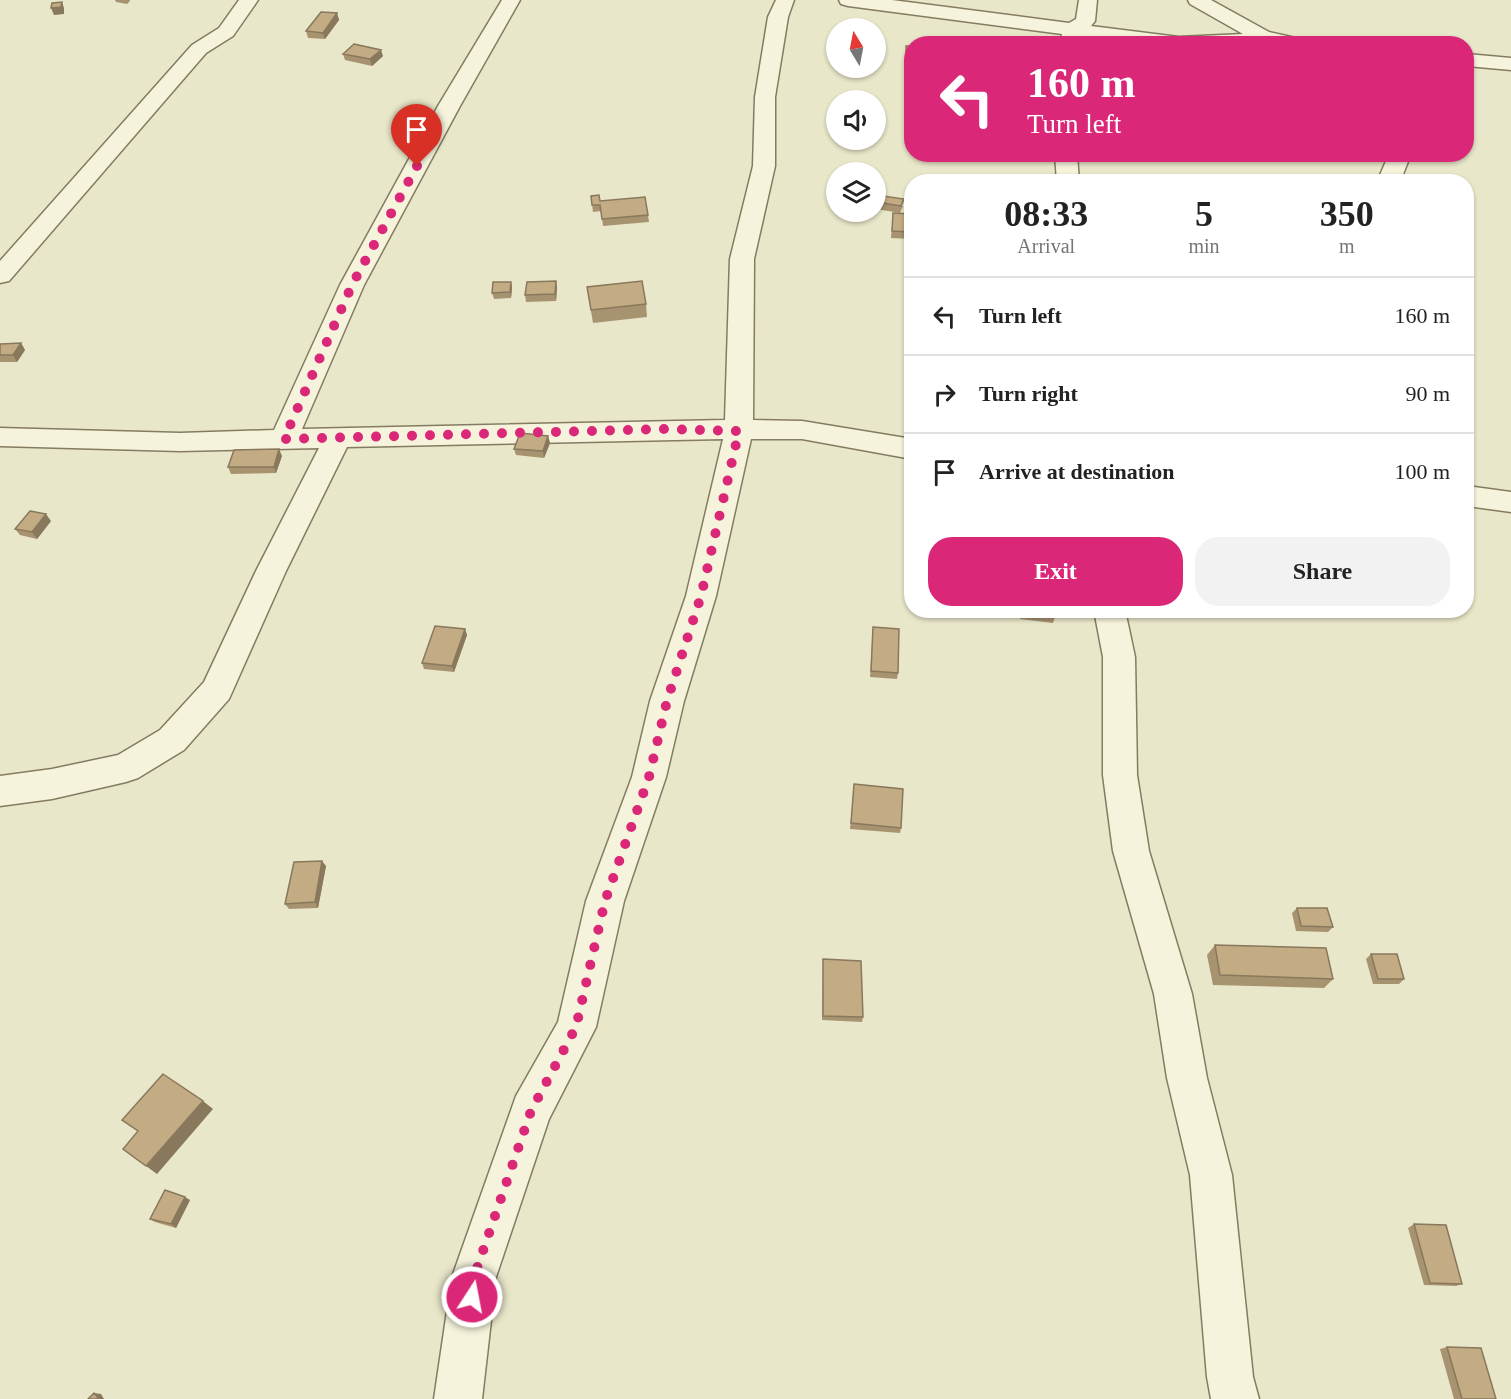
<!DOCTYPE html>
<html lang="en">
<head>
<meta charset="utf-8">
<style>
  body { margin:0; font-family:"Times New Roman",serif; background:#f2f2f2; color:#222; height:100vh; display:flex; flex-direction:column; font-size:22px; white-space:nowrap }
  * { box-sizing:border-box; margin:0 }
  p { font-size:20px; color:#767676 }
  .icon { flex:none; width:33px; height:33px; fill:none; stroke:currentColor; stroke-width:2; stroke-linecap:round; stroke-linejoin:round }
  .map { position:relative; flex:1; overflow:hidden }
  .sheet { position:absolute; left:904px; top:174px; width:570px; height:444px; display:flex; flex-direction:column; background:#fff; border-radius:24px; box-shadow:0 2px 4px #0004 }
  .sheet>* { flex:none }
  .guide { position:absolute; left:904px; top:36px; width:570px; height:126px; border-radius:24px; box-shadow:0 2px 4px #0004; background:#db2777; color:#fff; overflow:hidden }
  .needle { width:39px; rotate:350deg }
  .fabs { position:absolute; left:826px; top:18px; display:grid; gap:12px }
  .fabs a { display:grid; place-items:center; width:60px; height:60px; border-radius:50%; background:#fff; box-shadow:0 2px 4px #0004; font-size:30px }
  .pin { position:absolute; display:grid; place-items:center; width:51px; height:51px; color:#fff; margin:-62px -26px; border-radius:50% 50% 50% 0; rotate:-45deg; box-shadow:0 0 6px #0007 }
  .pin .icon { rotate:45deg }
  .me { position:absolute; width:66px; margin:-33px; rotate:11deg; stroke-linejoin:round; filter:drop-shadow(0 0 4px #0008) }
  .turn { display:flex; align-items:center; gap:21px; height:126px; padding:0 24px; font-size:27px }
  .turn .icon { width:78px; height:78px; stroke-width:2.5 }
  .turn b { display:block; font-size:42px; line-height:51px }
  .eta { display:flex; justify-content:space-evenly; align-items:center; height:102px; text-align:center }
  .eta b { font-size:36px; font-weight:600; line-height:42px }
  .button { display:flex; gap:12px; margin-top:auto; padding:12px 24px }
  .button a { flex:1; height:69px; border-radius:24px; background:#db2777; color:#fff; font-size:24px; font-weight:600; line-height:69px; text-align:center }
  .button a+a { background:#f2f2f2; color:#222 }
  ul { padding:0; list-style:none }
  li { display:flex; align-items:center; gap:18px; height:78px; padding:0 24px; border-top:2px solid #e0e0e0 }
  li div { flex:1 }
  li b { display:block; font-size:22px }
  li em { font-style:normal }
  .map>svg:first-child { display:block }
</style>
</head>
<body>
<div class="map">
<svg width="1511" height="1399" viewBox="0 0 1511 1399">
  <rect width="100%" height="100%" fill="#e9e7c9"/>
  <g fill="none" stroke-linecap="round" stroke-linejoin="round">
    <defs>
      <path id="minor" d="M239,0H258L233,36L206,53L9,281L0,283V261L192,45L219,28Z
        M502,0H520L460,106L364,285L302,429L725,420L730,259L753,166L755,97L768,17L776,0H794L788,17L775,97V166L754,259L753,420L802,421L912,439V459L802,439H751L716,596L684,701L666,777L624,901L596,1027L549,1119L496,1277L482,1399H434L452,1277L516,1096L558,1022L586,901L632,777L650,701L686,596L723,439L347,447L286,571L229,699L184,750L138,778L126,782L52,799L0,806V776L52,769L118,755L160,730L204,682L256,571L319,448L180,451L0,446V428L180,433L274,430L340,285L438,106Z
        M839,0H892L1069,23L1076,19L1079,0H1097L1095,21L1091,26L1179,37L1243,34L1190,4L1188,0H1211L1269,32L1305,40L1308,44H1137L1081,36L1080,44H1060L1062,34L848,6L841,4Z
        M1467,54L1511,58V70L1467,66Z
        M1055,154H1077L1079,182H1057Z
        M1389,154H1411L1400,182H1377Z
        M1467,486L1511,492V512L1467,506Z
        M1094,610H1125L1135,657L1137,775L1149,851L1192,994L1207,1078L1232,1175L1253,1377L1259,1399H1211L1207,1377L1190,1175L1167,1078L1154,994L1113,851L1103,775V657Z"/>
    </defs>
    <use href="#minor" stroke="#847b60" stroke-width="3"/>
    <use href="#minor" fill="#f5f3db" fill-rule="evenodd"/>
  </g>
  <path fill="#a89371" d="M115,0H130V1L127,4L116,2Z
    M337,13L339,20L325,39L308,38L306,31Z
    M906,46H912V60H907L905,52Z
    M343,54L383,56L372,66L345,60Z
    M876,195L903,206L900,213L876,209Z
    M591,196L600,201L648,215L649,222L603,226L601,211L593,212Z
    M893,213L911,232V239L891,238Z
    M556,281L557,288L556,301L526,302L525,295Z
    M511,282L512,288L511,298L494,299L492,293Z
    M587,287L646,304L647,317L593,323Z
    M21,343L25,350L17,362H0V344Z
    M548,436L550,443L544,458L516,455L514,449Z
    M282,456L276,473L231,474L228,467Z
    M51,521L37,539L20,535L15,529Z
    M1021,610H1055V617L1053,623L1020,619Z
    M873,627L898,673L897,679L870,677Z
    M465,629L467,635L454,672L424,669L422,663Z
    M854,784L901,828L900,833L850,829Z
    M326,866L318,908L289,909L285,904Z
    M1297,908L1333,927L1328,932L1296,931L1292,913Z
    M1215,945L1333,979L1324,988L1213,985L1207,955Z
    M1371,954L1404,979L1399,984H1373L1366,959Z
    M823,959L863,1017L862,1022L822,1020Z
    M190,1200L176,1228L155,1222L150,1219Z
    M1414,1224L1462,1284L1456,1286L1424,1285L1408,1228Z
    M1447,1347L1496,1399H1454L1440,1349Z"/>
  <path fill="#88785c" d="M62,2L64,8V14L54,15L51,8Z
    M337,13L339,20L325,39L323,33Z
    M381,50L383,56L372,66L370,59Z
    M556,281L557,288L556,301L555,294Z
    M511,282L512,288L511,298L510,292Z
    M21,343L25,350L17,362L13,355Z
    M548,436L550,443L544,458L543,451Z
    M279,449L282,456L276,473L274,467Z
    M46,514L51,521L37,539L32,532Z
    M465,629L467,635L454,672L452,666Z
    M322,861L326,866L318,908L315,902Z
    M203,1101L213,1109L157,1174L146,1166Z
    M185,1197L190,1200L176,1228L171,1224Z
    M94,1393L101,1394L104,1399H99Z"/>
  <path fill="#c3ab83" stroke="#88785c" stroke-width="1.5" d="M62,2L61,7L51,8L52,3Z
    M321,12L337,13L323,33L306,31Z
    M354,44L381,50L370,59L343,54Z
    M906,46H912V53H907Z
    M599,195L600,201L645,197L648,215L602,219L600,205H592L591,196Z
    M876,195L904,199L901,206L876,202Z
    M893,213L912,214L911,232L892,231Z
    M556,281L555,294L525,295L527,282Z
    M642,281L646,304L591,310L587,287Z
    M493,282H511L510,292L492,293Z
    M21,343L13,355H0V344Z
    M520,433L548,436L543,451L514,449Z
    M279,449L274,467H228L234,450Z
    M30,511L46,514L32,532L15,529Z
    M1022,610H1055V617L1022,612Z
    M435,626L465,629L452,666L422,663Z
    M873,627L899,629L898,673L871,671Z
    M854,784L903,789L901,828L851,823Z
    M322,861L315,902L285,904L294,862Z
    M1297,908H1327L1333,927L1301,926Z
    M1215,945L1326,948L1333,979L1220,975Z
    M1371,954H1397L1404,979H1378Z
    M823,959L861,961L863,1017L823,1016Z
    M163,1074L203,1101L146,1166L123,1149L138,1131L122,1120Z
    M165,1190L185,1197L171,1224L150,1219Z
    M1414,1224L1446,1225L1462,1284L1430,1283Z
    M1447,1347L1481,1348L1496,1399H1462Z
    M94,1393L99,1399H88Z"/>
  <g fill="none" stroke-linecap="round" stroke-linejoin="round">
    <path stroke="#db2777" stroke-width="10" stroke-dasharray="0 18" d="M417,166L352,285L284,439L667,429L739,431L701,596L667,701L649,777L605,901L576,1027L531,1111L474,1277L472,1297"/>
  </g>
</svg>
<div class="fabs">
<a><svg class="needle" viewBox="-14 -14 28 28"><path d="M0-13l5 13h-10z" fill="#e53935"/><path d="M0 13l5-13h-10z" fill="#767676"/></svg></a>
<a><svg class="icon" aria-label="sound" viewBox="0 0 24 24"><path d="M4 9h4l5-4v14l-5-4H4zM17 9q2 3 0 6"/></svg></a>
<a><svg class="icon" aria-label="layers" viewBox="0 0 24 24"><path d="M12 4l9 5-9 5-9-5zM3 14l9 5 9-5"/></svg></a>
</div>
<div class="pin" style="left:417px;top:166px;background:#d93025"><svg class="icon" aria-label="arrive" viewBox="0 0 24 24"><path d="M6 21V4h12l-3 4 3 4H6"/></svg></div>
<svg class="me" style="left:472px;top:1297px" viewBox="-20 -20 40 40"><circle r="17" fill="#db2777" stroke="#fff" stroke-width="3"/><path d="M0-11L8 9 0 5-8 9z" fill="#fff"/></svg>
<div class="guide">
<div class="turn"><svg class="icon" aria-label="left" viewBox="0 0 24 24"><path d="M17 20v-9H6M10 6l-5 5 5 5"/></svg><div><b>160 m</b>Turn left</div></div>
</div>
<section class="sheet">
<div class="eta">
<div><b>08:33</b><p>Arrival</p></div>
<div><b>5</b><p>min</p></div>
<div><b>350</b><p>m</p></div>
</div>
<ul>
<li><svg class="icon" aria-label="left" viewBox="0 0 24 24"><path d="M17 20v-9H6M10 6l-5 5 5 5"/></svg><div><b>Turn left</b></div><em>160 m</em></li>
<li><svg class="icon" aria-label="right" viewBox="0 0 24 24"><path d="M7 20v-9h11M14 6l5 5-5 5"/></svg><div><b>Turn right</b></div><em>90 m</em></li>
<li><svg class="icon" aria-label="arrive" viewBox="0 0 24 24"><path d="M6 21V4h12l-3 4 3 4H6"/></svg><div><b>Arrive at destination</b></div><em>100 m</em></li>
</ul>
<div class="button"><a>Exit</a><a>Share</a></div>
</section>
</div>
</body>
</html>
